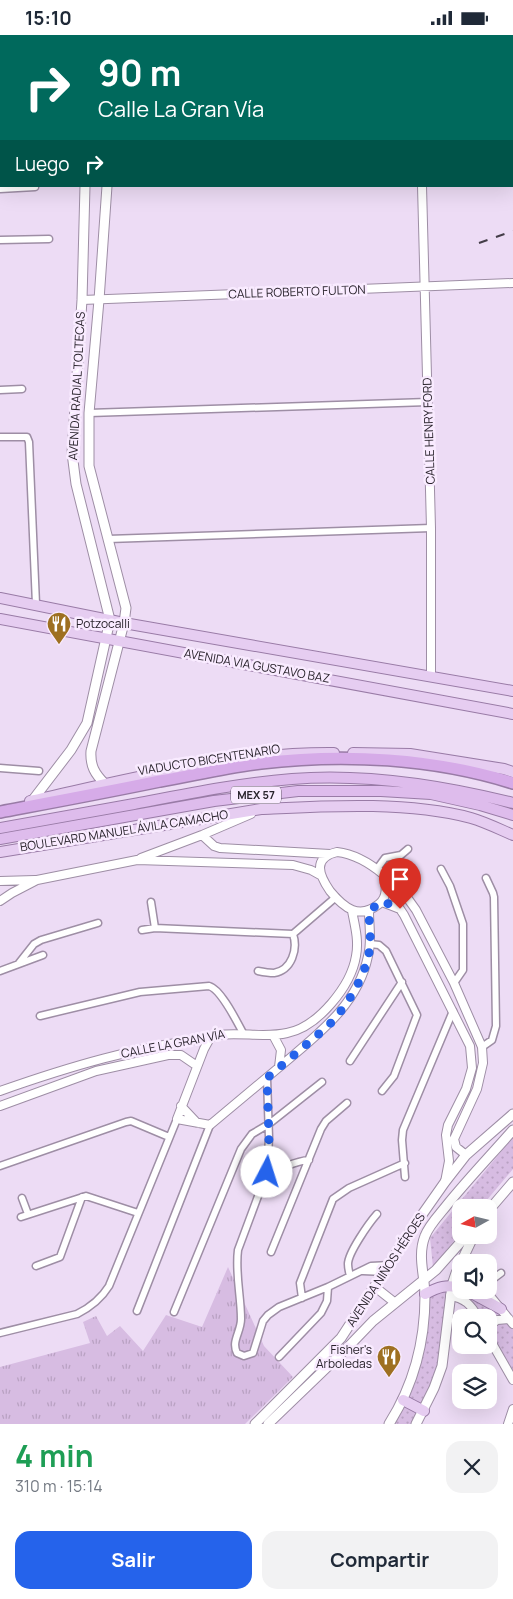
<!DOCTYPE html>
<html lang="es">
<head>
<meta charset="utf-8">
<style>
  body { margin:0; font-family:Manrope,sans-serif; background:#f2f2f3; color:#1f2937; height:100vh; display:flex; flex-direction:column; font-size:19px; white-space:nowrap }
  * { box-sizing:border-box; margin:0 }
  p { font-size:16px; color:#747a83 }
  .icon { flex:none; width:28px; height:28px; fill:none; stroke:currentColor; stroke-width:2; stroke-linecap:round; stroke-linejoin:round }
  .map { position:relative; height:1389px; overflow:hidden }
  .side { display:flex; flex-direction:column; background:#fff; flex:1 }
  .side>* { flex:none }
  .guide { position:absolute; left:0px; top:0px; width:514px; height:152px; box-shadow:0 5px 20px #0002; background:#00695c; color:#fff; overflow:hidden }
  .needle { width:32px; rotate:262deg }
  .buttons { position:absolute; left:452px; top:1164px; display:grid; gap:10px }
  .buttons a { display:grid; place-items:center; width:45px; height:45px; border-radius:10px; background:#fff; box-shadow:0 5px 20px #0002; font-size:25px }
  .pin { position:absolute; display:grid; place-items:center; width:42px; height:42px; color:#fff; margin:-51px -21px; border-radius:50% 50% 50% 0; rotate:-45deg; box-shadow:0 0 5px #0007 }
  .pin .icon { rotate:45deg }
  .me { position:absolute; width:55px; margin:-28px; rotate:5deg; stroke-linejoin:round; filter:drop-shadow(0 0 4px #0008) }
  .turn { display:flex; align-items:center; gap:18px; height:105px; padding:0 15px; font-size:22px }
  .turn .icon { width:65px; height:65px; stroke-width:2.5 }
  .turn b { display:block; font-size:35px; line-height:42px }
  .then { display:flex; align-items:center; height:48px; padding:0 15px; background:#0003; gap:10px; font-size:19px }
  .round { display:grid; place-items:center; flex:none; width:52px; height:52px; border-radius:15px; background:#f2f2f3 }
  .summary { display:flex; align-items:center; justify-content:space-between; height:85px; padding:0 15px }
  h1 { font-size:30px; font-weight:700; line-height:38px; color:#1e9e55 }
  .cta { display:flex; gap:10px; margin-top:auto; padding:10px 15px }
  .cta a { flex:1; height:58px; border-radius:15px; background:#2563eb; color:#fff; font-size:20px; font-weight:700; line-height:58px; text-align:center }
  .cta a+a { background:#f2f2f3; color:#1f2937 }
  .status { display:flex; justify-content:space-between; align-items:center; height:35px; padding:0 25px; background:#fff; direction:ltr }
  .status svg { height:14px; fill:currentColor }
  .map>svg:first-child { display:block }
</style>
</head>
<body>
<div class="status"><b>15:10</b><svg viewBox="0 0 49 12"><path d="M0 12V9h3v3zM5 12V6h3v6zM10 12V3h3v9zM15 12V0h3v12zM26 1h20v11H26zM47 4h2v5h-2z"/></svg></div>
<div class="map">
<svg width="513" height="1389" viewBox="0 0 513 1389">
  <defs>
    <pattern id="grass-tufts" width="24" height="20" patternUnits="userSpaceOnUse" patternTransform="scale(1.25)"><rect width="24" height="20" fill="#d7bce2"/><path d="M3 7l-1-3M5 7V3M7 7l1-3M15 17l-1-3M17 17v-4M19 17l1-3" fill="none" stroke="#b9a1c2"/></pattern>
    <pattern id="park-dots" width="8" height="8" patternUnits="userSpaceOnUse" patternTransform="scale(1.25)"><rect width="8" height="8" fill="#d7bce2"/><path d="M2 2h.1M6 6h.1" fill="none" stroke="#b9a1c2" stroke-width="1.8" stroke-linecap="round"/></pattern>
  </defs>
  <rect width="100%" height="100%" fill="#eddcf5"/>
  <path fill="url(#grass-tufts)" d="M228,1232L264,1311L293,1342L245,1389H0V1332L90,1308L83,1287L96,1281L107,1301L120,1291L143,1316L166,1280L202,1292Z"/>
  <path fill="url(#park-dots)" d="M513,1102V1134L481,1172H461V1197L433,1232L430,1203Z
    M453,1251L466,1255L508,1284L489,1291V1282H478L473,1273L451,1261Z
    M451,1252L442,1328L415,1389H390L413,1342L426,1260Z
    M503,1285L513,1291V1343L489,1301V1293Z"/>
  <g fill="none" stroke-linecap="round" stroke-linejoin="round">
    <defs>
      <path id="minor" d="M0,4H1
        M0,52H1
        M0,99H1
        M0,154L35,152
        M0,205L49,204
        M0,355L22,354
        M89,378L428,367
        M0,402H27L29,407L36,569
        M108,504L431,493
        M0,733L39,736
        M377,834L385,823L401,820L408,814
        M441,834L450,851L463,889V935L454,948
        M151,867L155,893
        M142,895L155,893L293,899L336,862
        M370,909L379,910L386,916L417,980L394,1041L382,1056
        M19,928L34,909L41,905L98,888
        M0,936L43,920
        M258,936C263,937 269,938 274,938C292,935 298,914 293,899
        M40,981L140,957L209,951C221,954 237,987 243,998
        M482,1012L492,1005L496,991L494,862L493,858L486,843
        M350,1026L402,947
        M267,1043L269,1103L267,1137L238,1215C235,1238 241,1261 241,1284C241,1297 231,1306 237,1318L244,1321L253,1318L263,1286L268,1280L279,1272L328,1252L371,1231L390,1230
        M0,1131L126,1087L131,1086L169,1102
        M267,1137C282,1135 293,1126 309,1125
        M405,1142L402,1105L403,1095L453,976
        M22,1163L28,1179
        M21,1182L86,1161L138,1178
        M271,1217L321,1094L326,1086L347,1068
        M36,1231L60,1222L82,1162
        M363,1236L385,1237
        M350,1241C349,1237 348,1233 348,1229C348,1218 369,1188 377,1179
        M489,1247L501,1238
        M302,1263L300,1248L333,1164L349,1153L405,1128
        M137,1276L210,1090
        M174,1277L241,1114L252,1099L269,1089L322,1047
        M0,1298L77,1279C91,1272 101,1264 109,1251L177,1084
        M279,1322L321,1278L327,1266L328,1252"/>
      <path id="tertiary" d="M418,0V1
        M422,151L431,493V641
        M82,265L513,248
        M202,800L214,811L220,813L330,819
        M337,817C355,819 371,829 384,840C386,850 388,862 379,869C359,885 344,873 330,856C319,840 312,823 337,817Z
        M141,823L202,800L251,779
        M384,840L401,854L416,875L454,948L482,1012L483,1028L477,1054L454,1104L456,1112L466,1120
        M0,846L35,845
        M0,866L12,858L37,845L137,825L293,830L311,835L320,840
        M382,867L400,874L404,880L470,1011L472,1033L466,1054L448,1090L446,1100L449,1126L445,1147
        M273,1000L281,1015L279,1032
        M210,1003L204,1014L177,1084L210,1090C234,1070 258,1050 283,1029C318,999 358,970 368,921C372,907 369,891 369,876
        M0,1056C68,1032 138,1011 210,1003L218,1000C241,997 265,1003 287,998C318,992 351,951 356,921C359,906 355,891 352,876
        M0,1071L96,1036L168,1020H181L197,1031
        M181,1071L197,1088
        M375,1252L394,1267
        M485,1255L513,1289
        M450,1261C465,1263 471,1270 478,1282
        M489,1291L497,1285L509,1284
        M489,1303L513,1345
        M508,1389L513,1374"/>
      <path id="secondary" d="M89,0V1
        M116,1V0
        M105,749C95,739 90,731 91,716L124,588L126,573L89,431V378L99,265L107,151
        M32,766L71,715L87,688L110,585L76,449L72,418L82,265L85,151
        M489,1175L513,1147
        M255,1389L341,1303L412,1194L445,1147L466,1120L513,1079
        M268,1389L348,1312L373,1286L436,1235L467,1200
        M389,1389C413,1351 425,1307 425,1261C425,1241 417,1221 425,1201C429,1190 440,1179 447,1170C468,1144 491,1120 513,1095
        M416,1389L434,1353L442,1331L452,1250L456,1238L474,1200"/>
      <path id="primary" d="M0,563L124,588L513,656
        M0,584L513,679
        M353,718L410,719L504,734L513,737
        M30,766C130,744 231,717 334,718
        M0,817L261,774C327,771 406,766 471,783C485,787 499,794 513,800
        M466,1255L501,1274
        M425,1259C438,1252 447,1249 461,1253
        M403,1365L424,1376"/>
      <path id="trunk" d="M0,793C45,785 90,777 134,769C186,759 239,748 292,744C366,738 441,750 513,768
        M0,804L214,766L298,756H381L431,759L480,770L513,780"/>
      <path id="motorway" d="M0,777C53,767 107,757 160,746C194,740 227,732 261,728C344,718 433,723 513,748"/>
    </defs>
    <use href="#minor" stroke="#9e8ea5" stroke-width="9"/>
    <use href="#tertiary" stroke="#9e8ea5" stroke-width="10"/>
    <use href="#secondary" stroke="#9e8ea5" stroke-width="11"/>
    <use href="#primary" stroke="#997ba6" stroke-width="12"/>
    <use href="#trunk" stroke="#997ba6" stroke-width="12"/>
    <use href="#motorway" stroke="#997ba6" stroke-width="14"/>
    <use href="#minor" stroke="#fff" stroke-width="6"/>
    <use href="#tertiary" stroke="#fff" stroke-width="8"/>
    <use href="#secondary" stroke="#fff" stroke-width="9"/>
    <use href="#primary" stroke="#e6cdf1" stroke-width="10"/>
    <use href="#trunk" stroke="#debcec" stroke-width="10"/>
    <use href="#motorway" stroke="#d6abe8" stroke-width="11"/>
    <path stroke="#443d48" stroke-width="2" stroke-dasharray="9 9" stroke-linecap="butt" d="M479,208L513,196"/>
  </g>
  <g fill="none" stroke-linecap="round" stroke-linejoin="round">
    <path stroke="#2563eb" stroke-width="9" stroke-dasharray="0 16.2" d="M267,1137L269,1103L267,1043L328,991C348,970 366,941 370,912C371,900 369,888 369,876L382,866L400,874"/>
  </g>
  <defs>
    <symbol id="restaurant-pin" viewBox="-11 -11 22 30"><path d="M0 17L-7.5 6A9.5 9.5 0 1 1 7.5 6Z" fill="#9e7021" stroke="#f9ebff"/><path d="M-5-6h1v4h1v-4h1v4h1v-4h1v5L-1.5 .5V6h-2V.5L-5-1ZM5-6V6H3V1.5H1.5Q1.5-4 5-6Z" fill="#fff"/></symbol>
  </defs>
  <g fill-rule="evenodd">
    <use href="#restaurant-pin" x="45" y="575" width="28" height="38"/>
    <use href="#restaurant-pin" x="375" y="1308" width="28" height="38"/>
  </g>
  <g text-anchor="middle" stroke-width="5" stroke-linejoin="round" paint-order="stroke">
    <rect fill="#f9ebff" stroke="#675f6b" stroke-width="1" x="231" y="751.5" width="50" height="17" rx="4"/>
    <g font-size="11" font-weight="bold" fill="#29232c">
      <text x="256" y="764">MEX 57</text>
    </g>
    <g font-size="12" fill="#29232c" stroke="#f9ebff">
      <text transform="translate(297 257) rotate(-2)" y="4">CALLE ROBERTO FULTON</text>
      <text transform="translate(77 351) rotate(-87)" y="4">AVENIDA RADIAL TOLTECAS</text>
      <text transform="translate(429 396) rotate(-92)" y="4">CALLE HENRY FORD</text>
      <text transform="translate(257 631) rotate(10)" y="4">AVENIDA VIA GUSTAVO BAZ</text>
      <text transform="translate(209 725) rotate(-9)" y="4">VIADUCTO BICENTENARIO</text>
      <text transform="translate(124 796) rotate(-9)" y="4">BOULEVARD MANUEL ÁVILA CAMACHO</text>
      <text transform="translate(173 1009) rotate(-11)" y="4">CALLE LA GRAN VÍA</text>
      <text transform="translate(386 1235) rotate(-57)" y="4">AVENIDA NIÑOS HÉROES</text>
    </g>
    <g font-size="12" fill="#29232c" stroke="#f9ebff" text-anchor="start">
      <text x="76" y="593">Potzocalli</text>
      <text x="372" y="1319" text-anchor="end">Fisher's<tspan x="372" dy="14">Arboledas</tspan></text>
    </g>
  </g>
</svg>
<div class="buttons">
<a><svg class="needle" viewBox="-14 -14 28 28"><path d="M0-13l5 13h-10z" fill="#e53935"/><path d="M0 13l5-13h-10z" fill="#747a83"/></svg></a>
<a><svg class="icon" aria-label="sound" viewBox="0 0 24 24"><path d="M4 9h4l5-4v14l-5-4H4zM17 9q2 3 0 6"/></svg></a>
<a><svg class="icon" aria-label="search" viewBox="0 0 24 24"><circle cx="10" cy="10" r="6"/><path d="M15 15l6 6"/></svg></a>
<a><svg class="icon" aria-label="layers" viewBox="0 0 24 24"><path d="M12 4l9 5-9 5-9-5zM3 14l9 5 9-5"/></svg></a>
</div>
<div class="pin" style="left:400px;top:874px;background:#d93025"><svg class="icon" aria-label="arrive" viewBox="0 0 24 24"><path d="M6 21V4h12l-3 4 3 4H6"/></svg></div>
<svg class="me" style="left:267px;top:1137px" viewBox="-20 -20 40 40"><circle r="19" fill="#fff"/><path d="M0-13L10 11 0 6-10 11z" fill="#2563eb"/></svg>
<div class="guide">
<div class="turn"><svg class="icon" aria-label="right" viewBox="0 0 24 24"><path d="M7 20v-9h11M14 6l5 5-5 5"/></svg><div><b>90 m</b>Calle La Gran Vía</div></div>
<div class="then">Luego<svg class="icon" aria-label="right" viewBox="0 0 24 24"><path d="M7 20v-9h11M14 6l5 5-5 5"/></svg></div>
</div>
</div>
<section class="side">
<div class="summary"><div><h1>4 min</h1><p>310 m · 15:14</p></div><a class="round"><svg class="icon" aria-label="close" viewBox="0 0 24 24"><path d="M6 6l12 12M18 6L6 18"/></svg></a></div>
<div class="cta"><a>Salir</a><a>Compartir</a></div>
</section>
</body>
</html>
